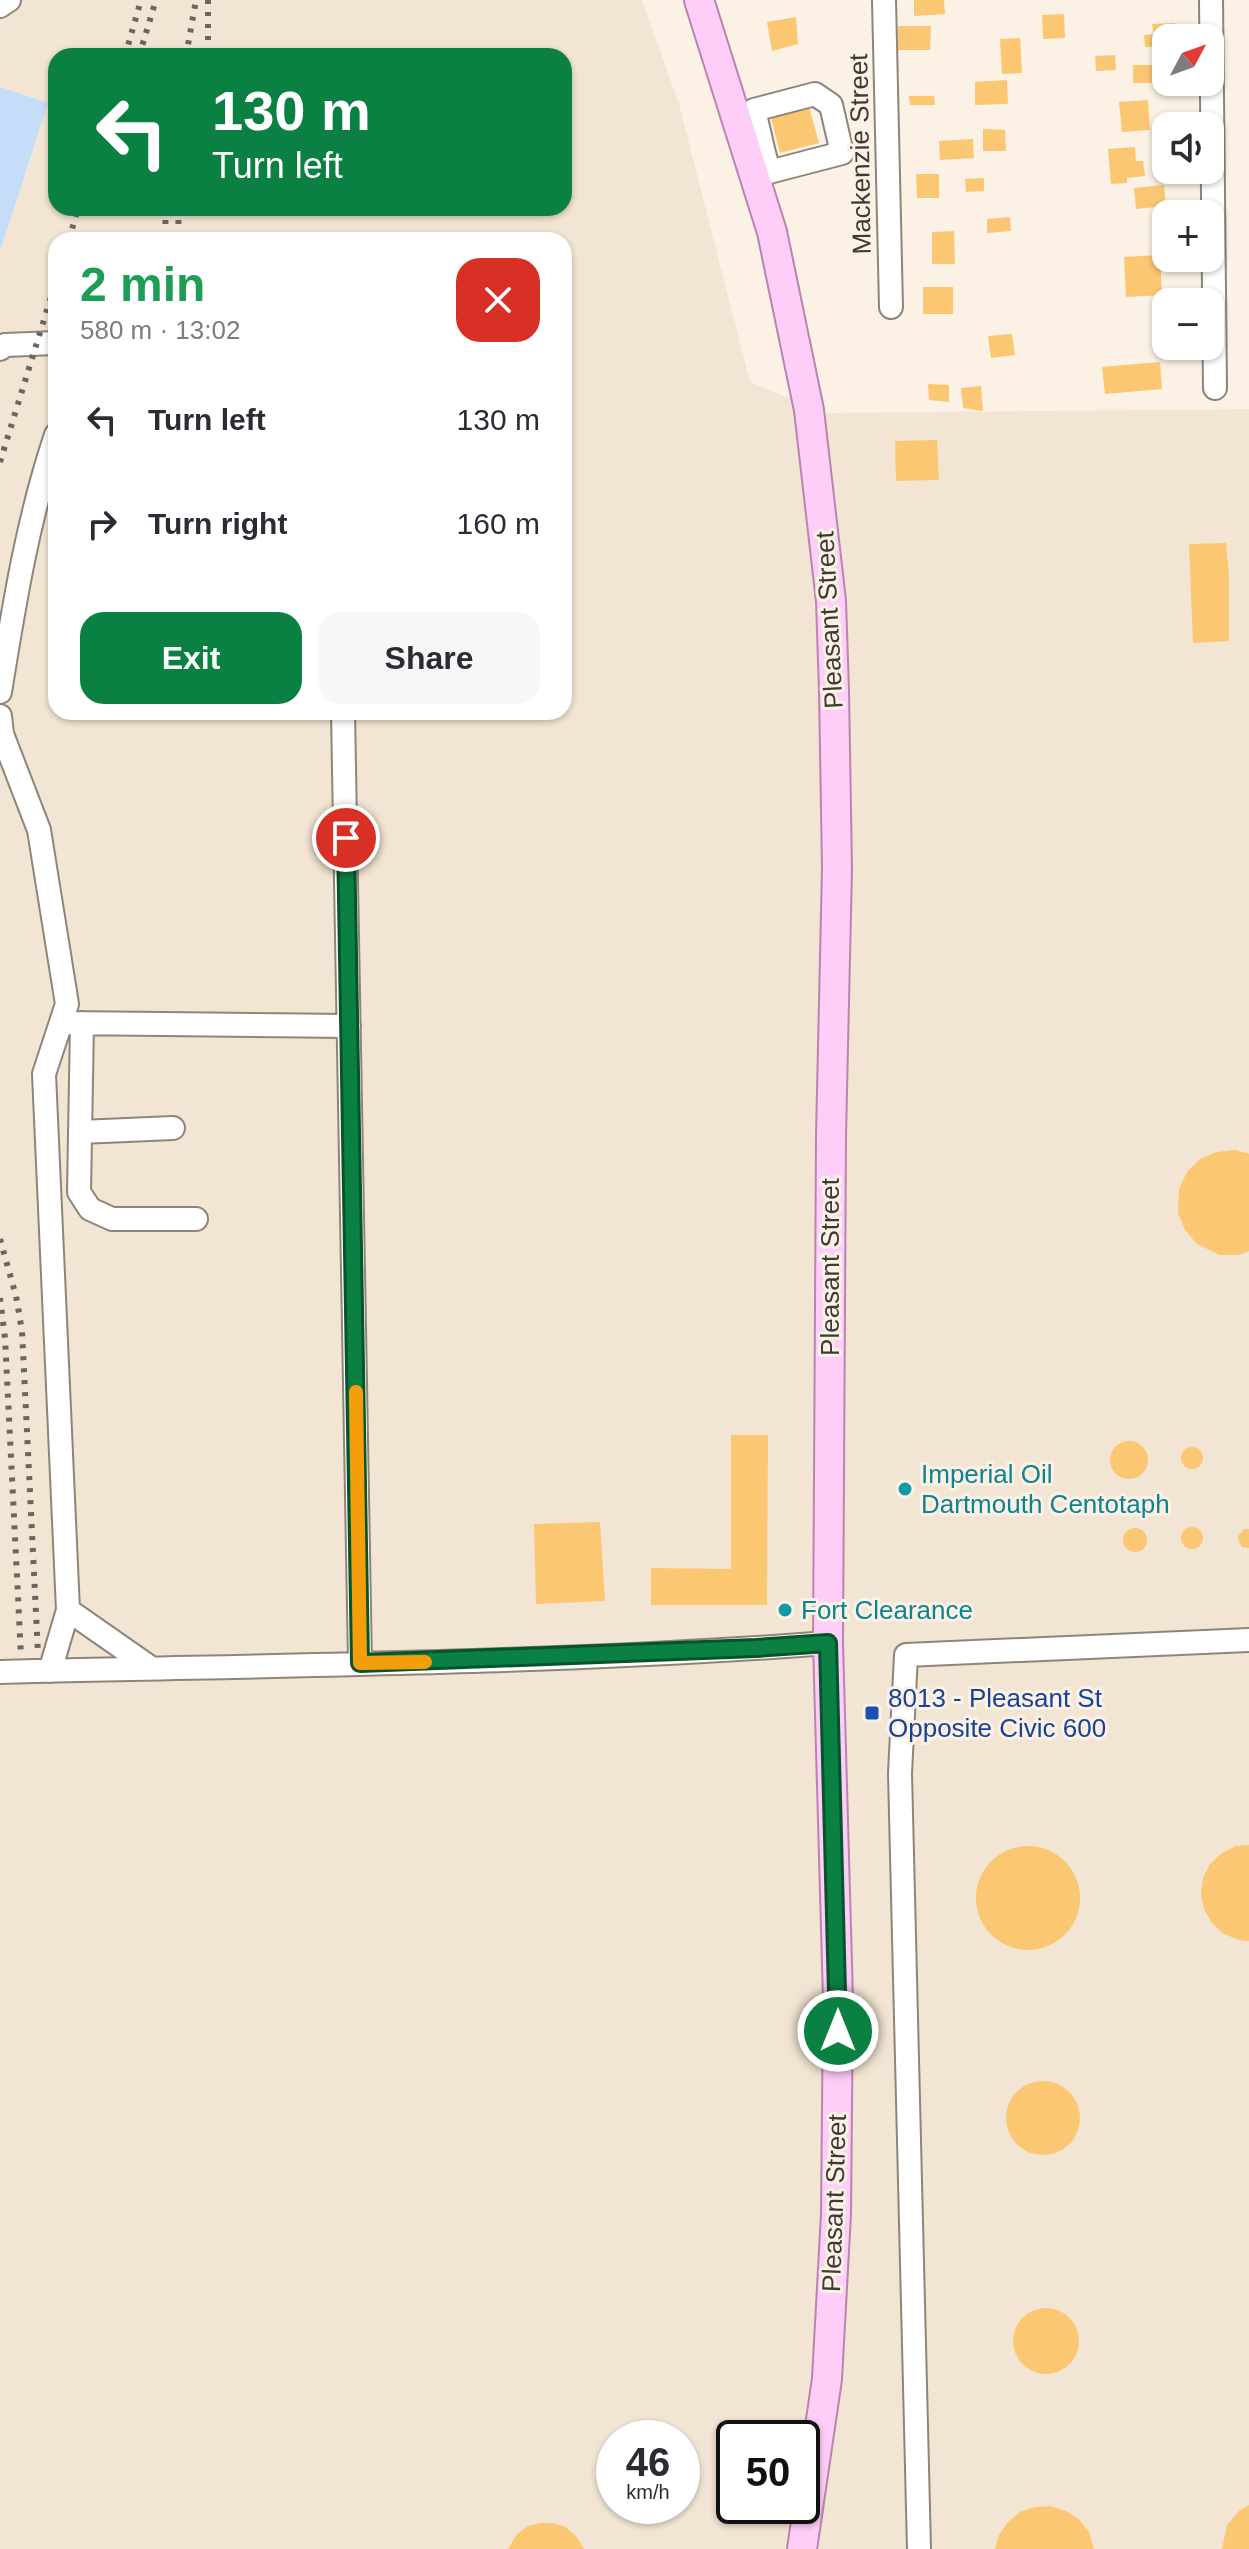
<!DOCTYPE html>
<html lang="en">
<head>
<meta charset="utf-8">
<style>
  body { margin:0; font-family:Arial,sans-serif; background:#f7f7f7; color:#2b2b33; height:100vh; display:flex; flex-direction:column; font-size:30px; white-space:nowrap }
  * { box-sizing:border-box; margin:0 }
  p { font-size:26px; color:#7c7c81 }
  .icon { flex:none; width:44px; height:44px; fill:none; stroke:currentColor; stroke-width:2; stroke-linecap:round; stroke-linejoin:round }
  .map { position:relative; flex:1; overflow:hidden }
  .sheet { position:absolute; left:48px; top:232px; width:524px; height:488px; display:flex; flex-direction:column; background:#fff; border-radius:24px; box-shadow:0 2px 6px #0004 }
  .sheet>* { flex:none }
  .banner { position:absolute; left:48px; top:48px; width:524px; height:168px; border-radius:24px; box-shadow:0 2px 6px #0004; background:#0b8043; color:#fff; overflow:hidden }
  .needle { width:52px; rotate:49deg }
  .buttons { position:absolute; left:1152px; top:24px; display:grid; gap:16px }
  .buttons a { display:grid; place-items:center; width:72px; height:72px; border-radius:16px; background:#fff; box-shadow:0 2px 6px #0004; font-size:40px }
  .speed { position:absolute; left:596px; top:2420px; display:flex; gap:16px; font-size:40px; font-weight:700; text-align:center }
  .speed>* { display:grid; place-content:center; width:104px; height:104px; border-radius:50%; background:#fff; box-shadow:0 2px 6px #0004; line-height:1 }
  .speed small { font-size:20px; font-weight:400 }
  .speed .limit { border:4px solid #111; border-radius:12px; background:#fff; color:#111 }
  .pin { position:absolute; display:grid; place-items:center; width:68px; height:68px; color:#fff; margin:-34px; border:4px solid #fff; border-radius:50%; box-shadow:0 2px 8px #0007 }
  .me { position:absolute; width:88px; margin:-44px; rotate:0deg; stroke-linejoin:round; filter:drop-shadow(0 0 6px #0008) }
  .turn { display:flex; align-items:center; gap:28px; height:168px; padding:0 32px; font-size:36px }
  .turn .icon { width:104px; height:104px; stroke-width:2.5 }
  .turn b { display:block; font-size:56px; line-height:68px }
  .round { display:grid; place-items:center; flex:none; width:84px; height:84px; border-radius:24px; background:#f7f7f7 }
  .head { display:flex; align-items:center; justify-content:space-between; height:136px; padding:0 32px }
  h1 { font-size:48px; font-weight:700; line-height:60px; color:#1e9e55 }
  .primary-button { display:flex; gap:16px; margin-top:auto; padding:16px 32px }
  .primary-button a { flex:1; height:92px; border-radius:24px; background:#0b8043; color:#fff; font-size:32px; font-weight:700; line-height:92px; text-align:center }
  .primary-button a+a { background:#f7f7f7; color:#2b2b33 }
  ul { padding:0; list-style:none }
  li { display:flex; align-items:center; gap:24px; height:104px; padding:0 32px }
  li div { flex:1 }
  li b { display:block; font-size:30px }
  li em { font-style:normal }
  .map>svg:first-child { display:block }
</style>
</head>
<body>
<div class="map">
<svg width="1249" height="2549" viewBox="0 0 1249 2549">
  <rect width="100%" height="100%" fill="#fbf1e5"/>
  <path fill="#f3e5d3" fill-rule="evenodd" d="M0,0H642L679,104L750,382L824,413L1249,409V2549H0ZM56,56H564V208H56ZM56,240H564V712H56ZM614,2438H682V2506H614ZM734,2438H802V2506H734Z"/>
  <path fill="#c4ddf9" d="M0,87L48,103L0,251Z"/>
  <path fill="#fbc773" d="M914,0H944L945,14L914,16Z
    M1064,14L1065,38L1043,39L1042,15Z
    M796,17L798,44L772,51L767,22Z
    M1175,23L1176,38H1166V46L1145,47L1144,35L1154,34L1152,24Z
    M898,26H931L930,50H897Z
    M1020,38L1022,73L1002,74L1000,39Z
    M1115,55L1116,70L1096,71L1095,56Z
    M1133,65H1163V83H1133Z
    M1007,80L1008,104L975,105V82Z
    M909,96H934L935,105H910Z
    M807,100L819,143L780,153L769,110Z
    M1148,100L1150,130L1122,132L1119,102Z
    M983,129L1005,130L1006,151H983Z
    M973,139L974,158L940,160L939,141Z
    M1135,147L1136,161H1143L1145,176L1127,178V183L1111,184L1108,149Z
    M916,174H939V198H917Z
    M984,178V191L966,192L965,179Z
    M1164,185L1166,206L1136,209L1134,188Z
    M1010,217L1011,231L987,233V219Z
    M954,231L955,264H932V232Z
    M1160,255L1162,295L1126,297L1124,257Z
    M923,287H953V314H923Z
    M1012,334L1015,355L991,358L988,336Z
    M1160,362L1162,389L1105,394L1102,367Z
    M928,384L949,385V402L929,400Z
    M981,386L983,411L963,408L961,388Z
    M937,440L939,480L896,481L895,441Z
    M1226,543L1229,577V641L1193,643L1189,544Z
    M1236,1150L1249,1154V1251L1239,1255H1220L1197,1244L1185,1230L1178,1213L1179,1189L1187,1172L1200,1159L1217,1152Z
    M731,1435H768L767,1605H651V1568L731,1569Z
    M1110 1460a19 19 0 1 1 38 0a19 19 0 1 1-38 0Z
    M1181 1458a11 11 0 1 1 22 0a11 11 0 1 1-22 0Z
    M600,1522L605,1601L536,1604L534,1524Z
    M1181 1538a11 11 0 1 1 22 0a11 11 0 1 1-22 0Z
    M1123 1540a12 12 0 1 1 24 0a12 12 0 1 1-24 0Z
    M1244,1529H1249V1548L1242,1547L1239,1542L1238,1536Z
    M1249,1845V1941L1239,1940L1224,1934L1212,1923L1204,1909L1201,1894L1203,1878L1210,1864L1222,1853L1236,1846Z
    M976 1898a52 52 0 1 1 104 0a52 52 0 1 1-104 0Z
    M1006 2118a37 37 0 1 1 74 0a37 37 0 1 1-74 0Z
    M1013 2341a33 33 0 1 1 66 0a33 33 0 1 1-66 0Z
    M1249,2505V2549H1222L1227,2525L1239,2511Z
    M1051,2506L1066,2511L1079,2519L1089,2532L1094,2549H995L999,2535L1008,2522L1020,2512L1035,2507Z
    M540,2523H553L566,2527L576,2536L584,2549H508L517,2534L528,2526Z"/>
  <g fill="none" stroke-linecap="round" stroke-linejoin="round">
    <defs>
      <path id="minor" d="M884,0L891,307
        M1211,0L1215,388
        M0,6L9,0
        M748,154L763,149L754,110L815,94L831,105L842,153L769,172L763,149
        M0,349L5,345L56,343
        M0,692C14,605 28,518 56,435
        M343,712L360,1663
        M0,716L2,734L39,830L67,1004L44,1074L68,1610
        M66,1023L349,1026
        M82,1023L79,1192L90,1209L112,1219H196
        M80,1132L173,1128
        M50,1671L68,1610L151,1668
        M0,1672C276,1665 553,1664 828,1643
        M919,2549L900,1773L906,1655L1249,1640"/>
      <path id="major" d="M699,0L772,232L809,410L831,601L834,691L837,868L831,1136L828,1643L838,2000L836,2214L827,2379L802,2549"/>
    </defs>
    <use href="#minor" stroke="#8e857a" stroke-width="26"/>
    <use href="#major" stroke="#ba84b0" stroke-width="32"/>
    <use href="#minor" stroke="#fff" stroke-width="22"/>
    <use href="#major" stroke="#fecdf8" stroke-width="28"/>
    <path stroke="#6b6660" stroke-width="6" stroke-dasharray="4 8" stroke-linecap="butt" d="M208,0V56
      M125,56L141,0
      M139,56L156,0
      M186,56L196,0
      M165,208L166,240
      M178,208L179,240
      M69,240L78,208
      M0,462L56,281
      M0,1239L16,1296L22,1331L38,1654
      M0,1298L5,1338L21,1656"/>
  </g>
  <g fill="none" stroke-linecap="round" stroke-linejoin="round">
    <defs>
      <path id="route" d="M346,838L360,1663L756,1648L828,1643L838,2031"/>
    </defs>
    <use href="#route" stroke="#07532c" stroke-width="20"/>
    <use href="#route" stroke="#0b8043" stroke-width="14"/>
    <path stroke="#f59e0b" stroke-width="14" d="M356,1392L360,1663L425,1662"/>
  </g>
  <g fill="#0f9aa8" stroke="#fbf1e5" stroke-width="3">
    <circle cx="905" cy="1489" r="8"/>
    <circle cx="785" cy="1610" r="8"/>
  </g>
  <rect fill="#1a4fb4" stroke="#fbf1e5" stroke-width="3" x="864" y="1705" width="16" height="16" rx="4"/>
  <g text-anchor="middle" stroke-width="6" stroke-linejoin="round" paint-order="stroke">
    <g font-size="26" fill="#3d3a35" stroke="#fbf1e5">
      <text transform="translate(860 154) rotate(-91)" y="9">Mackenzie Street</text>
      <text transform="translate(829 620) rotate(-93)" y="9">Pleasant Street</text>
      <text transform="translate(830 1267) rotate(-90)" y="9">Pleasant Street</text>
      <text transform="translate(834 2203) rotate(-88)" y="9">Pleasant Street</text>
    </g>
    <g font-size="26" fill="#0d838f" stroke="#fbf1e5" text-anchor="start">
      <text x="921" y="1483">Imperial Oil<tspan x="921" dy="30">Dartmouth Centotaph</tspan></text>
      <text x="801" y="1619">Fort Clearance</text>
    </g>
    <g font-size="26" fill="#164399" stroke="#fbf1e5" text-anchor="start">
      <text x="888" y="1707">8013 - Pleasant St<tspan x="888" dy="30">Opposite Civic 600</tspan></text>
    </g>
  </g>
</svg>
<div class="buttons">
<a><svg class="needle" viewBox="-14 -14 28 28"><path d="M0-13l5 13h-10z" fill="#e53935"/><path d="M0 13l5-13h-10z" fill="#7c7c81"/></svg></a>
<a><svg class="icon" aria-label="sound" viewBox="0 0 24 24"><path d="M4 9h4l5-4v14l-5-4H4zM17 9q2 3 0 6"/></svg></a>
<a>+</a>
<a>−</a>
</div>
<div class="speed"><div>46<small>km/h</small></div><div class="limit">50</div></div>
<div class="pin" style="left:346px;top:838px;background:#d93025"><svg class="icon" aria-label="arrive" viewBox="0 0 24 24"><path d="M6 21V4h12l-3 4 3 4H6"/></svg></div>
<svg class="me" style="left:838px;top:2031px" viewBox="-20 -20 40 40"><circle r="17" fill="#0b8043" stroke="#fff" stroke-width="3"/><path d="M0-11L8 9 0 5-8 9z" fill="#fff"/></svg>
<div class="banner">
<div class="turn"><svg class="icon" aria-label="left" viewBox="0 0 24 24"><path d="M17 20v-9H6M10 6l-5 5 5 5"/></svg><div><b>130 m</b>Turn left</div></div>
</div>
<section class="sheet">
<div class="head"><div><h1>2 min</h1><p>580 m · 13:02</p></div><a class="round" style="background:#d93025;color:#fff"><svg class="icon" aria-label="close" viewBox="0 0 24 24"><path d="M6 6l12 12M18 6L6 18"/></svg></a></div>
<ul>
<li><svg class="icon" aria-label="left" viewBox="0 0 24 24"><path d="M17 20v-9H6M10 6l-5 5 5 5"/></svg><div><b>Turn left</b></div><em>130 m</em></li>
<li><svg class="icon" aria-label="right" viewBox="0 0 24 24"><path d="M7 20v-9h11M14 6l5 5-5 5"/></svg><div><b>Turn right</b></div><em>160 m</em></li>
</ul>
<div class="primary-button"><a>Exit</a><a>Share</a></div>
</section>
</div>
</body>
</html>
